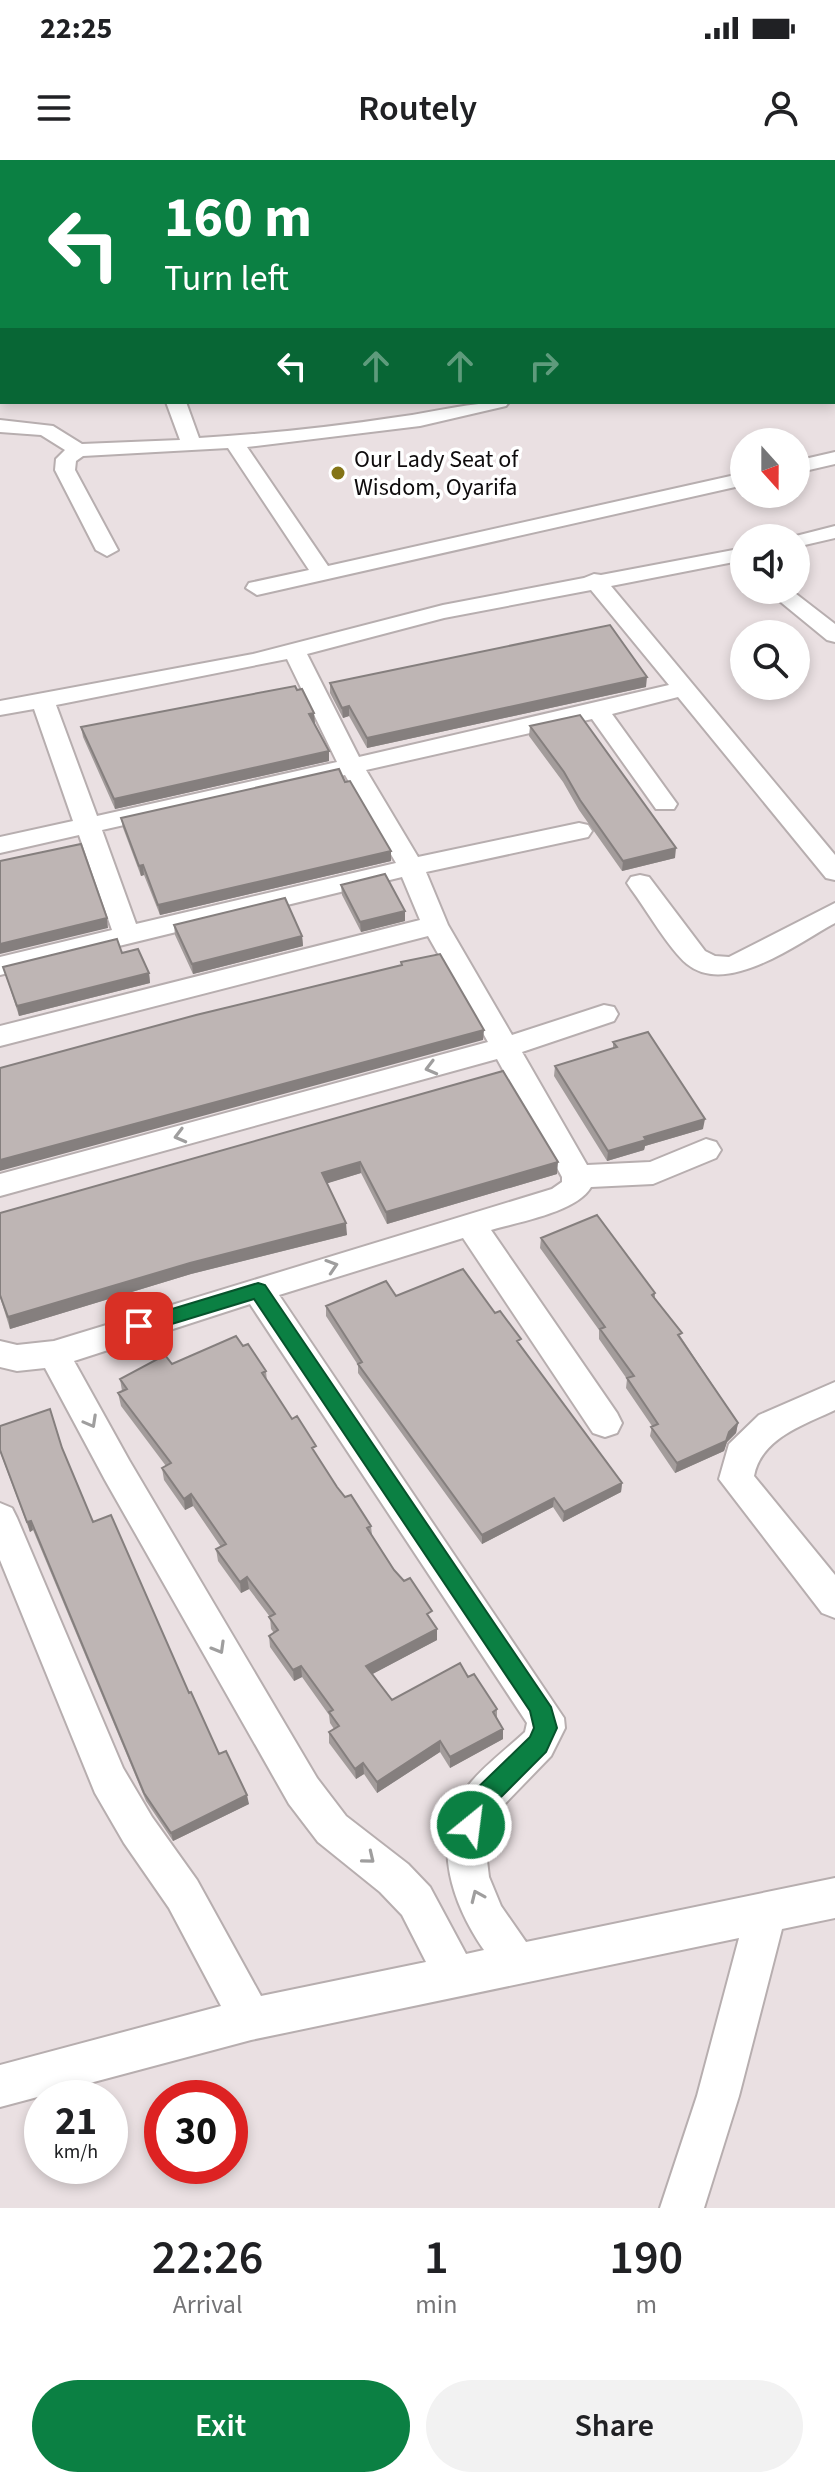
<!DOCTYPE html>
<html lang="en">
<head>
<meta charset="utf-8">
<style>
  body { margin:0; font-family:"Source Sans 3",sans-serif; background:#f2f2f2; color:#202124; height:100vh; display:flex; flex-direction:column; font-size:30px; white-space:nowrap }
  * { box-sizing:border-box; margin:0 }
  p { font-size:26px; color:#757577 }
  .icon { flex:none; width:44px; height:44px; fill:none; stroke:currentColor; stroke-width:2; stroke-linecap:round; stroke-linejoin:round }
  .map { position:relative; height:2048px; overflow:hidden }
  .side { display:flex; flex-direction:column; background:#fff; flex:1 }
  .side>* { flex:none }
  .banner { position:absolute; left:0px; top:0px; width:836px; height:244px; box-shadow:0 4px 12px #0003; background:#0b8043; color:#fff; overflow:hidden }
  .needle { width:52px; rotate:159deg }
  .controls { position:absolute; left:730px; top:268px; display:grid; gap:16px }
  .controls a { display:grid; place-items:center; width:80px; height:80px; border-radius:50%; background:#fff; box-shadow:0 4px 12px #0003; font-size:40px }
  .speed { position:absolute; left:24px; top:1920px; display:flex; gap:16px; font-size:40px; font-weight:700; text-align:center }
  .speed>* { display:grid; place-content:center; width:104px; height:104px; border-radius:50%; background:#fff; box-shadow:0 4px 12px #0003; line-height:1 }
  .speed small { font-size:20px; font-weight:400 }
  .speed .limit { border:12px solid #d22; background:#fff; color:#111 }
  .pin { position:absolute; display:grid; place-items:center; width:68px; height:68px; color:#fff; margin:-34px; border-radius:16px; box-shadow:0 4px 12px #0006 }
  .me { position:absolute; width:88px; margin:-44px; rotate:29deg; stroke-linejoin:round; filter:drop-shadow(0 0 6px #0008) }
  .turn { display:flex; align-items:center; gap:28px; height:168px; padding:0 32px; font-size:36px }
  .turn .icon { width:104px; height:104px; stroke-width:2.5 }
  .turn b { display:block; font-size:56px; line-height:68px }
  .lanes { display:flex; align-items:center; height:76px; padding:0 32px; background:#0003; justify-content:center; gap:40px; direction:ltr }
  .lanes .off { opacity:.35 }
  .eta { display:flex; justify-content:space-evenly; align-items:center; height:136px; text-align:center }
  .eta b { font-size:48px; font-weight:600; line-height:56px }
  .button { display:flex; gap:16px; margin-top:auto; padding:16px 32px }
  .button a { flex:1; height:92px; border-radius:48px; background:#0b8043; color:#fff; font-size:32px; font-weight:600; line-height:92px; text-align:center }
  .button a+a { background:#f2f2f2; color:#202124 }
  .status { display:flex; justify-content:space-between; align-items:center; height:56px; padding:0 40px; background:#fff; direction:ltr }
  .status svg { height:22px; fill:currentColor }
  header { display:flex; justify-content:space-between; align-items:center; height:104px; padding:0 32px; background:#fff; font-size:36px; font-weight:600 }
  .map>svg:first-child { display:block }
</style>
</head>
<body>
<div class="status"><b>22:25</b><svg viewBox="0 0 49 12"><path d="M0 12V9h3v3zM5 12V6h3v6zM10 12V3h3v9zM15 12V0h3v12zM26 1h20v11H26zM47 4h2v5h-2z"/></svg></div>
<header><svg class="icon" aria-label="menu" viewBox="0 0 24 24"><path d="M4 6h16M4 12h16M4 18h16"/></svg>Routely<svg class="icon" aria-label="person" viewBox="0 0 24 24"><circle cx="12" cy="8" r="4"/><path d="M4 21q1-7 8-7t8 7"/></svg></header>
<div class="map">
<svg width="835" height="2048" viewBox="0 0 835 2048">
  <rect width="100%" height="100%" fill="#eae0e2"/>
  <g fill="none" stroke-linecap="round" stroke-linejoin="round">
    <defs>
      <path id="street" d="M104,0H121L122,2H105Z
        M419,0H441L418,2Z
        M621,0H639L640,2H622Z
        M834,37H835V47H834Z
        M834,137H835V147H834Z
        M0,207H2V219H0Z
        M166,242H186L199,278C266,274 332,267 398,257C436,252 470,242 509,242L506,246L420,266L247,287L328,406L744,313V325L257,435L246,428L249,423L309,410L228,288L83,296L76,301L75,310L118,390L107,396L96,390L55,310L56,299L65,290L41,275L0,272V260L53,266L82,284L180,280Z
        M835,292V304L796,313V301Z
        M835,366V378L796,387V378H788Z
        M744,388V400L611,426L835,695V720L826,718L678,537L612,554L677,644L674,649H656L592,559L366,610L418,697L579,663L588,665L592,671L588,677L426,712L448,765L512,875L604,845L614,847L618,854L614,861L522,892L587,1005L650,1002L706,979L716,982L721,990L716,998L653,1024L591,1027C577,1052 518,1062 491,1070L617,1253L622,1263L617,1273L605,1277L593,1273L463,1078L279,1135L564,1558L565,1568L551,1596L493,1656L485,1684L489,1717L501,1746L526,1782L835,1718V1758L782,1769L739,1936L704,2048H660L697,1936L739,1778L251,1880L0,1947V1905L221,1846L169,1748L124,1683L95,1633L0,1400V1343L12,1348L17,1358L123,1608L152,1657L197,1720L261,1836L426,1802L402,1755L380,1732L318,1682L289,1644L105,1320L45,1208L17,1211L0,1207V1181L17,1185L54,1181L552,1029L562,1022V1017L497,899L0,1036V1014L488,882L428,776L0,886V866L420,760L402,717L0,815V797L112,770L79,675L0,693V677L73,661L34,549L0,555V541L253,494L443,445L584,418L594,414L601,415ZM591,430L669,525L359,597L307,494L444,458ZM287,499L337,602L97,656L56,545ZM345,615L396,703L136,764L102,670ZM250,1144L527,1563L525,1572C507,1589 476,1612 463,1633C431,1684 453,1745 484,1790L466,1794L430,1727L408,1704L346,1656L317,1618L129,1300L74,1201Z
        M766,430H791L835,464V482L827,480Z
        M640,715L649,717L705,791L715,796L729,797L835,743V763C798,783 727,837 687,804C669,789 646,749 631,729L627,723L631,717Z
        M835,1222V1250C804,1265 761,1278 754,1316L835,1415V1458L822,1453L719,1319L729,1284L759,1255Z"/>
      <path id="highway" d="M822,0H835V7L834,2Z"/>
    </defs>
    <use href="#street" stroke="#b7aeaf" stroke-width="4"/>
    <use href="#highway" stroke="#b7aeaf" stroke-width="4"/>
    <use href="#street" fill="#fff" fill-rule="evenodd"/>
    <use href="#highway" fill="#fff" fill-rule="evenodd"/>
  </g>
  <path fill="#a39c9b" d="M330,523L646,527L367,588L349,556L343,558L330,533Z
    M315,563L314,564L329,591V601L115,649L83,577L81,567Z
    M530,566L675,698L622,711L579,650L563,622L529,576Z
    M345,622L391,691V701L160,755L144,715L141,716L123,668L121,658Z
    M341,725L405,761L361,772L342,735Z
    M174,765L302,776L303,786L193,814L175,775Z
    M122,793L149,813L150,823L19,856L3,807Z
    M613,882L703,969L645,986L644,990L607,1001L554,916L555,906L613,888Z
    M503,911L557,1014L387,1064L361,1013L327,1023L347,1075L191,1114L10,1169L0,1137V1053Z
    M541,1078L655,1133V1138L738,1263L736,1273L727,1282L724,1291L675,1313L650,1276L652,1266L626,1228L627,1219L599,1179V1170L540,1088Z
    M396,1136L495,1153L521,1186L622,1323L621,1332L563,1362L553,1347L482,1384L358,1213V1205L326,1156V1146Z
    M243,1186L266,1211L267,1222L337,1327L345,1337L371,1366L372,1375L394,1410L437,1469V1480L372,1514L392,1540L468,1517L497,1549V1558L503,1579L450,1608L440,1592L377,1633L364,1614L356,1619L329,1583V1572L334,1569L330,1563L329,1555L302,1517L294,1521L270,1487L269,1476L274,1473L271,1469L270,1457L249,1429L241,1433L218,1401L216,1389L221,1387L193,1346L185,1350L164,1320L162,1308L166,1306L121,1246L118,1233L122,1231L120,1219Z
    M0,1266L62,1288L93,1362L189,1533L219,1594L249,1644L173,1681L146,1641L33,1370L30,1372L0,1292Z"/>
  <path fill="#857f7e" d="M647,517L646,527L367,588V578Z
    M349,546V556L343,558L342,548Z
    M314,553L315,563L309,564V554Z
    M329,591V601L115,649L114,639Z
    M676,688L675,698L622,711L623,701Z
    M391,691V701L160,755L158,745Z
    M143,705L144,715L141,716L139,706Z
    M405,751V761L361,772L360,762Z
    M107,758L108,768L0,794V784Z
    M302,776L303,786L193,814L192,804Z
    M149,813L150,823L19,856L17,846Z
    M484,870L483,880L0,1011V1000Z
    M705,959L703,969L645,986L644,990L607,1001L608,991L644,977Z
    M360,1002L361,1013L322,1025V1013Z
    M558,1002L557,1014L387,1064L386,1052Z
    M346,1063L347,1075L191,1114L10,1169L8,1157L190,1103Z
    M738,1263L736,1273L727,1282L724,1291L675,1313L677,1303L729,1272Z
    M622,1323L621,1332L563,1362L564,1352Z
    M191,1334L193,1346L185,1350L184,1339Z
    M554,1338L553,1347L482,1384V1375Z
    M31,1361L33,1370L30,1372L27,1362Z
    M247,1417L249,1429L241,1433L240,1422Z
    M437,1469V1480L367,1517L366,1506Z
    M301,1506L302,1517L294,1521L293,1510Z
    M503,1569V1579L450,1608V1597Z
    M440,1581V1592L377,1633V1622Z
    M363,1603L364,1614L356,1619L355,1609Z
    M247,1635L249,1644L173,1681L171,1673Z"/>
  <path fill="#beb5b4" stroke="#857f7e" stroke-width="2" d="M610,465L647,517L367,578L349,546L342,548L330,523Z
    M295,526L297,530L302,529L314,553L309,554L329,591L114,639L81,567Z
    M580,555L676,688L623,701L580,640L564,612L530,566Z
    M339,609L345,622L350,621L391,691L158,745L143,705L139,706L121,658Z
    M81,684L107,758L0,784V701Z
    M385,714L405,751L360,762L341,725Z
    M285,738L302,776L192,804L174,765Z
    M117,779L122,793L138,789L149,813L17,846L3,807Z
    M440,794L484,870L0,1000V908L196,855L402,805L401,802Z
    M648,872L705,959L644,977L646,980L608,991L555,906L617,887L613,882Z
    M503,911L558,1002L386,1052L360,1002L322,1013L346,1063L190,1103L8,1157L0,1135V1053Z
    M597,1055L655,1133L652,1135L682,1173L678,1175L738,1263L729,1272L726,1281L677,1303L651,1267L658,1264L627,1218L634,1216L600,1169L605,1167L541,1078Z
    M463,1109L495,1153L500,1151L521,1179L517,1181L622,1323L564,1352L554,1338L482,1375L358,1204L362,1202L326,1146L386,1121L396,1136Z
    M236,1176L243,1186L248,1184L266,1211L262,1213L270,1225L292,1259L297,1256L316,1286L312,1288L337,1327L345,1337L351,1335L371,1366L367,1368L394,1410L404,1421L410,1418L432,1451L427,1454L437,1469L366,1506L392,1540L460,1503L468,1517L474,1514L497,1549L493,1552L503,1569L450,1597L440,1581L377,1622L363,1603L355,1609L329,1572L339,1566L329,1552L333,1550L301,1506L293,1510L269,1476L278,1470L269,1457L275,1454L247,1417L240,1422L216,1389L226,1384L191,1334L184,1339L162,1308L171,1303L118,1233L127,1229L120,1219L165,1195L172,1204Z
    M50,1249L62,1288L93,1362L111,1355L189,1533L191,1532L219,1594L226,1591L247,1635L171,1673L144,1633L31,1361L27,1362L0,1290V1266Z"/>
  <defs><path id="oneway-chevron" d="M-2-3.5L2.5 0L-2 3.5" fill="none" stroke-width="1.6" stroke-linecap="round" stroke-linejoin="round" transform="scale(2)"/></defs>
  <g stroke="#9f9e9e">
    <use href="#oneway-chevron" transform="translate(431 908) rotate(165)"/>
    <use href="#oneway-chevron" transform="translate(180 976) rotate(165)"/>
    <use href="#oneway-chevron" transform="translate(332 1106) rotate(-18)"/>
    <use href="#oneway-chevron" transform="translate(91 1262) rotate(61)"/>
    <use href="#oneway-chevron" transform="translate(219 1488) rotate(60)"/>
    <use href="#oneway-chevron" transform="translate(369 1698) rotate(39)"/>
    <use href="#oneway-chevron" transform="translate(477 1736) rotate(-114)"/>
  </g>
  <path fill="#0b8043" stroke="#07532c" stroke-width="2" d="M258,1123L265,1125L551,1547L557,1568L546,1592L487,1651L479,1673L471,1676L462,1673L459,1665L468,1637L530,1577L534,1568L530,1551L254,1139L139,1174L132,1172L129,1166L132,1161Z"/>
  <circle fill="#847416" stroke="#fff" stroke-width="3" cx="338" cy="313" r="8"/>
  <g text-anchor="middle" stroke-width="7" stroke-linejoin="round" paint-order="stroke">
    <g font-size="24" fill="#0f0c0d" stroke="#fff" text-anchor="start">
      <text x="354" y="307">Our Lady Seat of<tspan x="354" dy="28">Wisdom, Oyarifa</tspan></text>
    </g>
  </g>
</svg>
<div class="controls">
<a><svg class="needle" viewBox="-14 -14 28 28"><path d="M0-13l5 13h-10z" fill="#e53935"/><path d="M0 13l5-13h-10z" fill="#757577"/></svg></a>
<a><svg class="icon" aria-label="sound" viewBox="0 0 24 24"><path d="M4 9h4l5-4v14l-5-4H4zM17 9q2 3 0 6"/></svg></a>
<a><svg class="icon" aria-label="search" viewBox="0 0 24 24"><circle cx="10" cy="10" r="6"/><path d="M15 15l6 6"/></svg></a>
</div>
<div class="speed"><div>21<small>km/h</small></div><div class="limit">30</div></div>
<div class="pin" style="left:139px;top:1166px;background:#d93025"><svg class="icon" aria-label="arrive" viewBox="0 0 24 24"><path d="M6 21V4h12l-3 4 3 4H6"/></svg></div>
<svg class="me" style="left:471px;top:1665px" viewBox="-20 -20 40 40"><circle r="17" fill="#0b8043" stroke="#fff" stroke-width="3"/><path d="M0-11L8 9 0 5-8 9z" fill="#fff"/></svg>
<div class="banner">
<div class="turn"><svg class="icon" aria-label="left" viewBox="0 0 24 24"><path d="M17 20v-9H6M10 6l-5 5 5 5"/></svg><div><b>160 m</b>Turn left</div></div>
<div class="lanes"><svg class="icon" aria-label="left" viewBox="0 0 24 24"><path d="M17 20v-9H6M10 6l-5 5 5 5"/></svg><svg class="icon off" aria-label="ahead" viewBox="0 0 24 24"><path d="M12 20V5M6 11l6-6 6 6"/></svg><svg class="icon off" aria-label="ahead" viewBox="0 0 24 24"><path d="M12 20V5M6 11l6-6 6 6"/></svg><svg class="icon off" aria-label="right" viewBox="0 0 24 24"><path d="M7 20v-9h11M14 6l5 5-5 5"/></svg></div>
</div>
</div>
<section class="side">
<div class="eta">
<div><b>22:26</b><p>Arrival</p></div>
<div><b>1</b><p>min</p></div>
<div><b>190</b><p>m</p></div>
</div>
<div class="button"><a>Exit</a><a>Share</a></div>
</section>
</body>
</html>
